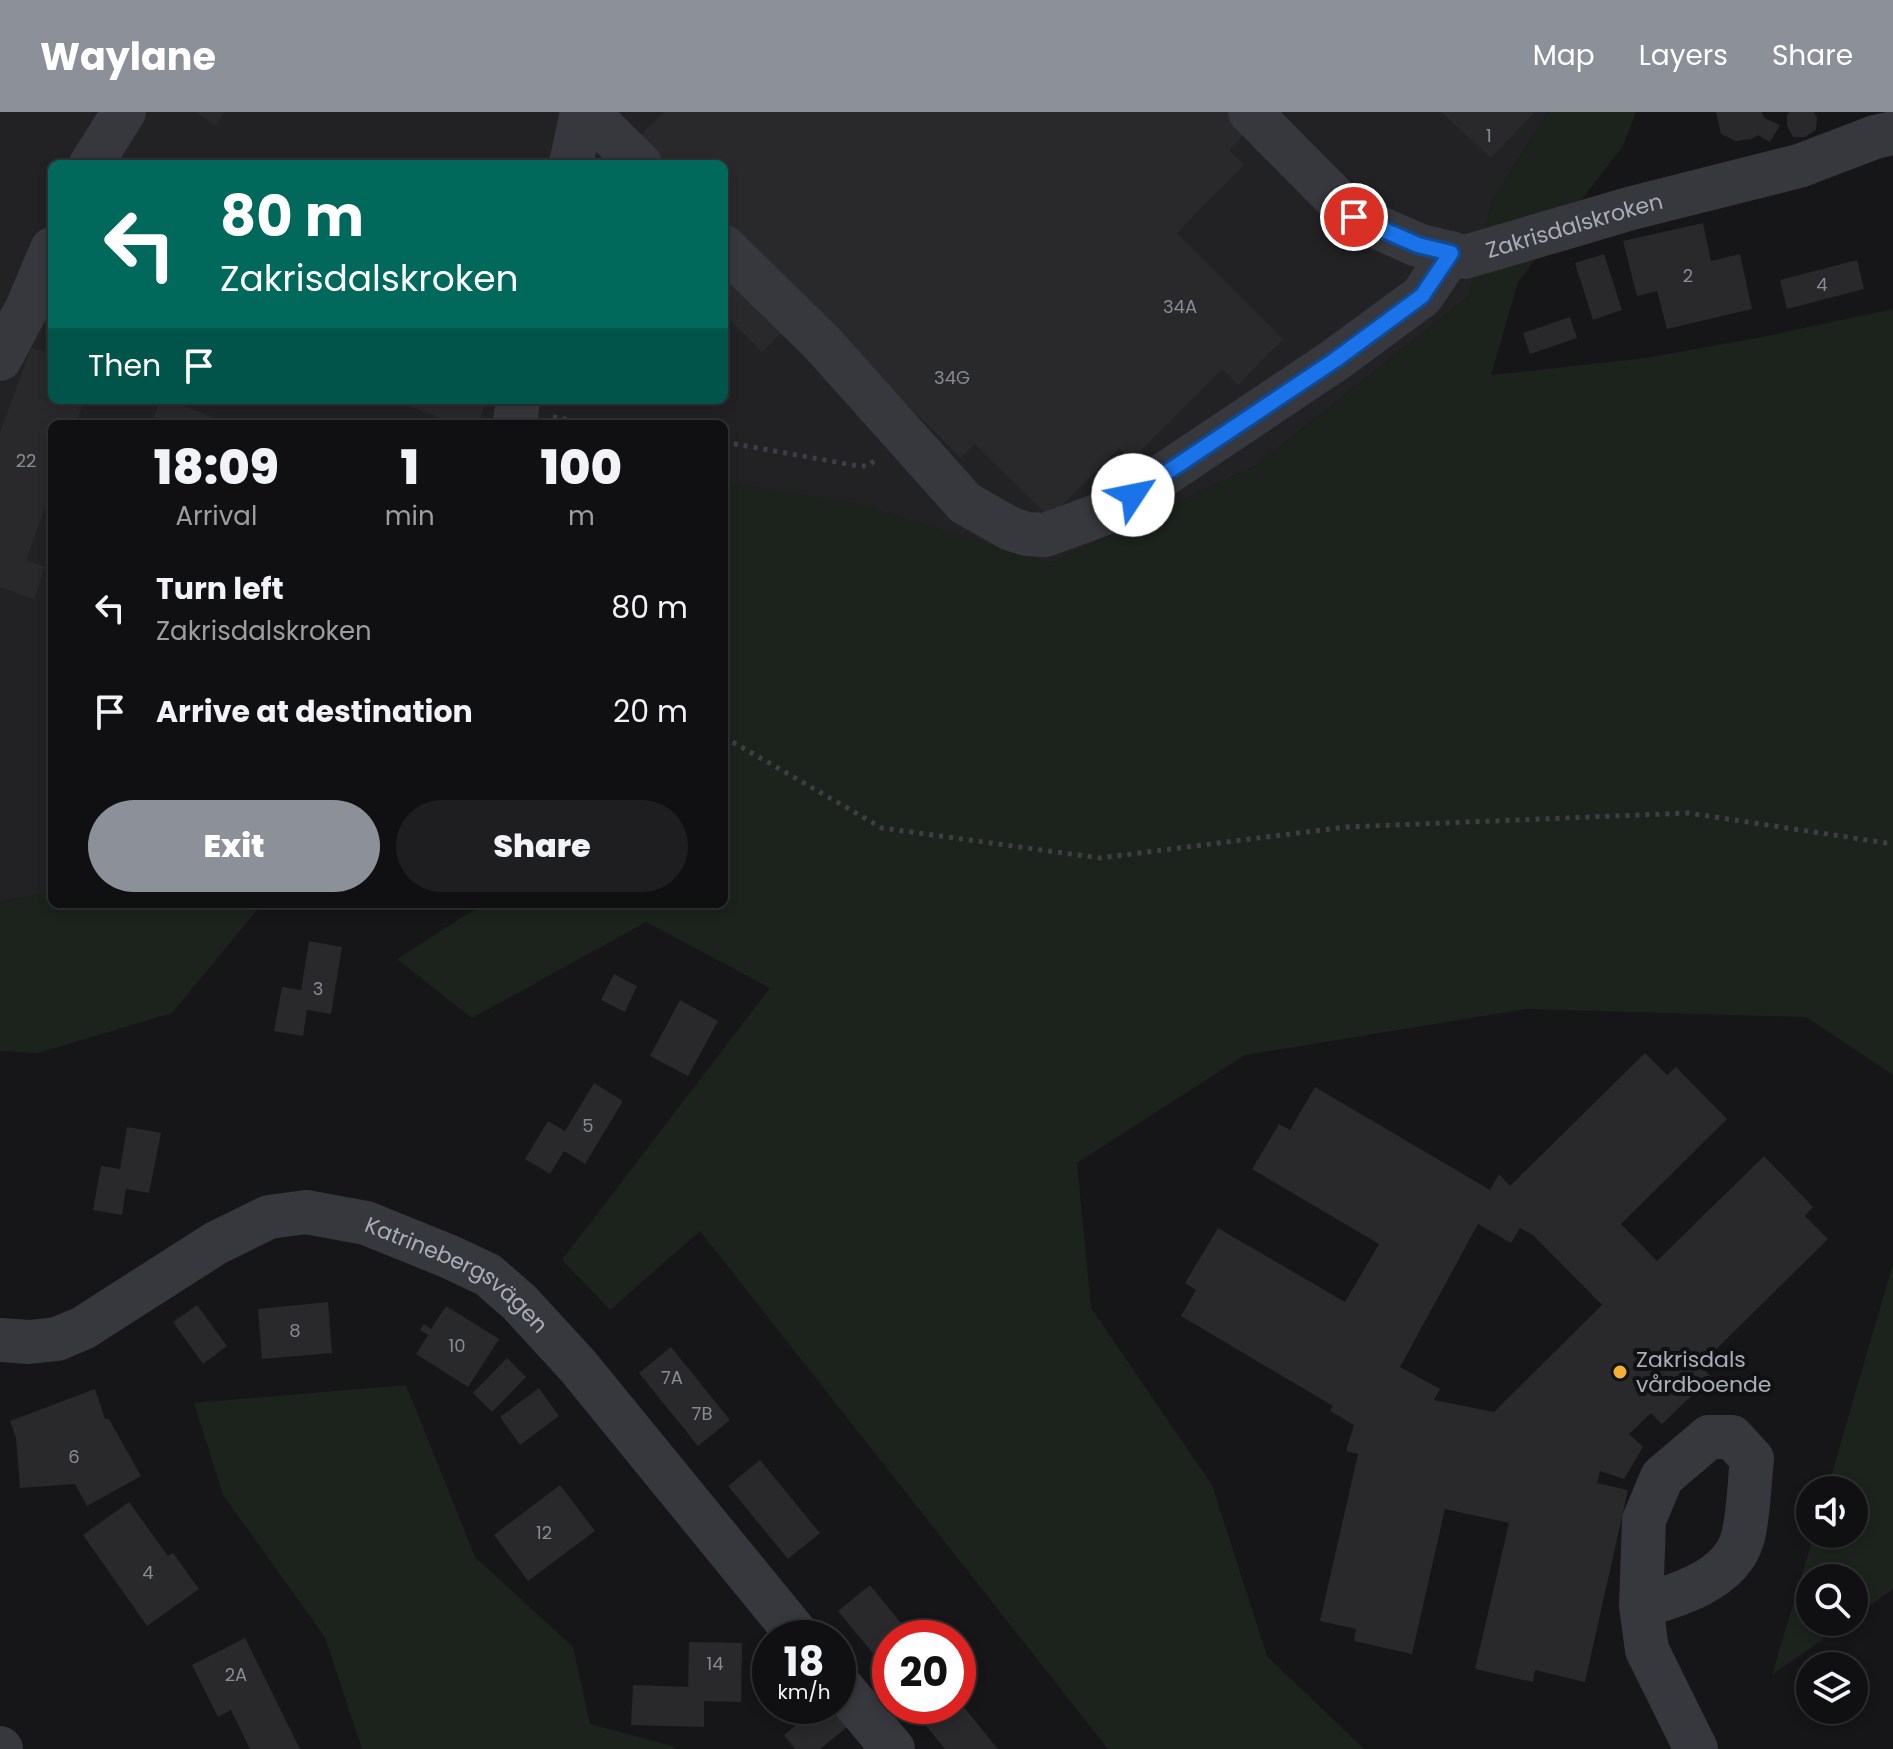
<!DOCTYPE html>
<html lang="en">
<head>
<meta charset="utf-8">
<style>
  body { margin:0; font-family:Poppins,sans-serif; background:#1e1e20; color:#f1f3f6; height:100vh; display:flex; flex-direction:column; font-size:30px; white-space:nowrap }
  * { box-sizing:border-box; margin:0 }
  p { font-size:26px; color:#9c9d9f }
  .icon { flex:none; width:44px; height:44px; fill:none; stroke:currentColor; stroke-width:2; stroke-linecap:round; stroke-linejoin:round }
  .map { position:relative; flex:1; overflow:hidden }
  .side { position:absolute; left:48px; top:308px; width:680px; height:488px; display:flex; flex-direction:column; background:#101012; border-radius:12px; box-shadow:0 4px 12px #0003,0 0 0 2px #303032 }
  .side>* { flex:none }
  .top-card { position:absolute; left:48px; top:48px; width:680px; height:244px; border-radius:12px; box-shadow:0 4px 12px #0003,0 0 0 2px #303032; background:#00695c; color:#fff; overflow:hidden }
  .tools { position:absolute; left:1796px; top:1364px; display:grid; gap:16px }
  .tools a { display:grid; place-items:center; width:72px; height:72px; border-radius:50%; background:#101012; box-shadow:0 4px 12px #0003,0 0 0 2px #303032; font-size:40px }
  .speed { position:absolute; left:752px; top:1508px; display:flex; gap:16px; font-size:40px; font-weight:700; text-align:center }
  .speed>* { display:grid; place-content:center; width:104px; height:104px; border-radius:50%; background:#101012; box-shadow:0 4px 12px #0003,0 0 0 2px #303032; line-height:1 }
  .speed small { font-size:20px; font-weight:400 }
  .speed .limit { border:12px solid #d22; background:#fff; color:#111 }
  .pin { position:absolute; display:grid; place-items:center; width:68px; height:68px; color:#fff; margin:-34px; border:4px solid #fff; border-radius:50%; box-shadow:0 2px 8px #0007 }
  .me { position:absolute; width:88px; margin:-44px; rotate:56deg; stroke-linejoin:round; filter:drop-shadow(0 0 6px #0008) }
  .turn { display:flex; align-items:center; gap:28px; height:168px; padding:0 40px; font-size:36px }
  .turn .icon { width:104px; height:104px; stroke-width:2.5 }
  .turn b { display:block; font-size:56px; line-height:68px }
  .then { display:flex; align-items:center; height:76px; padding:0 40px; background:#0003; gap:16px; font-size:30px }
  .eta { display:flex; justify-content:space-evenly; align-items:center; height:136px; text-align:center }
  .eta b { font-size:48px; font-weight:800; line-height:56px }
  .action { display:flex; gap:16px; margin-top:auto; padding:16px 40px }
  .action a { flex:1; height:92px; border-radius:48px; background:#8c9099; color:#fff; font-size:32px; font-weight:800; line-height:92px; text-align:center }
  .action a+a { background:#1e1e20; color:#f1f3f6 }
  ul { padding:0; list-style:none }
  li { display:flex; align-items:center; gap:24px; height:104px; padding:0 40px }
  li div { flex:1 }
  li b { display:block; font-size:30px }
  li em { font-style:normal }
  header { display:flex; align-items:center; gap:48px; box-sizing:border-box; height:112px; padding:0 40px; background:#8c9099; color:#fff }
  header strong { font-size:38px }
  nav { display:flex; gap:44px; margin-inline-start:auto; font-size:28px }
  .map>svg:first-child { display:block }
</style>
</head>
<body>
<header>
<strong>Waylane</strong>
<nav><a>Map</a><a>Layers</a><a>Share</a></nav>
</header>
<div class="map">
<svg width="1893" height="1637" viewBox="0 0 1893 1637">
  <rect width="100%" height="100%" fill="#161618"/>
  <path fill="#222225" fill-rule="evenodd" d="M0,0H1548L1492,90L1469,184L1257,353L1051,451L724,372V312H52V780L0,790ZM52,52H724V288H52Z"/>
  <path fill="#1c231d" d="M1548,0H1636L1623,34L1518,170L1491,263L1646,246L1762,225L1893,197V963L1806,905L1526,897L1245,943L1077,1051L1091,1196L1212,1373L1267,1544L1364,1637H1108L700,1119L610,1198L562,1148L770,876L646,810L472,906L397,847L483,792H724V370L859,392L1051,451L1257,353L1469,184L1492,90Z
    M52,780V792H262L172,901L38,941L0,939V790Z
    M1893,1152V1477L1854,1505V1466H1810V1510H1847L1772,1563L1814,1422H1854V1378H1827Z
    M406,1273L475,1445L573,1535L590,1612L672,1634L676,1637H362L325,1525L223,1383L194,1291Z"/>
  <path fill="#29292c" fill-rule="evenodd" d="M196,0H225L215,14Z
    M664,0H1240L1253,13L1229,38L1244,53L1177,121L1283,227L1238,273L1222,257L1132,348L1119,336L1050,406L975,332L961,346L724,112V52H664L638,26Z
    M1441,0H1532L1534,1L1491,46Z
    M1716,0H1762L1764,6L1780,13L1770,30L1758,23L1751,27L1736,29L1721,22Z
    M1789,0H1814L1817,6L1816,18L1805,25H1793L1787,14V4Z
    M1703,111L1711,149L1740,142L1752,197L1667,217L1657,179L1637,184L1623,129Z
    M1604,142L1622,198L1593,208L1575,151Z
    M1857,148L1864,177L1787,197L1780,168Z
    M724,156L786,216L762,240L724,202Z
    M1570,205L1577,226L1530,242L1523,221Z
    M31,236L52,243V288H84L76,312H52V377L26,448L45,455L34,487L0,475V320Z
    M160,288H168L231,312H151Z
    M394,288H487L478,312H456Z
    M309,829L342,835L331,902L307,898L303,924L274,919L282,875L301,878Z
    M614,862L637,874L625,900L601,888Z
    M680,888L718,909L688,964L650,944Z
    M1645,941L1667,963L1676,955L1727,1007L1621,1112L1657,1149L1764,1044L1813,1095L1805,1104L1828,1127L1700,1253L1711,1265L1662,1312L1651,1301L1629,1322L1643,1335L1624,1367L1600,1359L1597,1371L1628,1378L1585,1570L1535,1558L1533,1570L1475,1557L1509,1411L1445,1397L1412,1542L1354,1529L1356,1517L1320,1509L1358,1342L1346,1339L1354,1313L1330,1299L1333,1294L1181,1204L1196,1178L1185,1171L1218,1116L1345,1190L1379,1132L1252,1057L1279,1012L1290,1018L1315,975L1490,1078L1499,1062L1510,1074ZM1478,1112L1511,1131L1520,1116L1533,1123L1602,1193L1494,1300L1434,1288L1440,1277L1400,1255Z
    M594,971L623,989L585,1052L564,1039L550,1062L525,1047L548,1009L565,1019Z
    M127,1015L161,1021L149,1081L126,1077L122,1103L93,1098L101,1054L120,1057Z
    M328,1190L332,1241L262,1247L258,1197Z
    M197,1193L227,1234L203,1252L173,1210Z
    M446,1194L499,1227L468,1275L416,1242L428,1223L420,1218L424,1212L431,1217Z
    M671,1235L730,1308L698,1334L639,1261Z
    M507,1246L526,1265L492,1300L473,1281Z
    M539,1276L559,1304L520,1333L500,1305Z
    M95,1277L105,1307H109L141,1364L87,1394L75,1372L20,1376L16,1326L10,1309Z
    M760,1348L820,1421L788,1447L728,1374Z
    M560,1373L595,1419L528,1469L494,1423Z
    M129,1390L168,1444L173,1441L199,1477L147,1514L83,1423Z
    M870,1473L913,1526H890V1562L838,1499Z
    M245,1526L300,1637H250L231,1598L218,1605L192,1553Z
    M689,1530L742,1531L741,1590L704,1589V1615L631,1613L633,1573L688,1575Z
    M958,1588L998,1637H945L922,1609L939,1594H958Z
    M819,1594H836L851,1612L820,1637H795L784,1623Z"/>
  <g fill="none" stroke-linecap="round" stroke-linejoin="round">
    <path stroke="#3d3f44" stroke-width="5" stroke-dasharray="4 6" stroke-linecap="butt" d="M553,305L591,312
      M724,330L858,354H868L875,348
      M724,625L882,716L1100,746L1346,715L1688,701L1893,732"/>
    <g stroke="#37383d" stroke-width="44">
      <path d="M587,0L640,52"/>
      <path id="s1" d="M1250,0L1354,105L1418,133L1465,145L1632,96L1799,54L1875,25L1893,21"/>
      <path d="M91,52L124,0"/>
      <path d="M571,52L582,0"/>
      <path d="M724,135L823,232L965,391L1011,417L1027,422L1045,423L1108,400L1335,248L1422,184L1451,141"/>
      <path d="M0,247L27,196L52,137"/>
      <path d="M515,310L518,288"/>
      <path id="s2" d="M0,1228L29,1230L57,1227L83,1216L216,1131L269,1105L306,1100L366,1111L450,1145L488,1163L519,1190L577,1253L800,1526"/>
      <path d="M1641,1494C1676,1484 1730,1468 1742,1428C1749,1405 1749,1372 1752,1347L1732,1325H1709L1662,1365L1644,1408L1641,1494L1647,1538L1696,1637"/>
      <path d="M838,1571L893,1637"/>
      <path d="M0,1636L1,1637"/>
    </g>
  </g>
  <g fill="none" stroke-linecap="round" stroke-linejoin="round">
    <defs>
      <path id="route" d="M1133,383L1335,248L1422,184L1451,141L1418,133L1354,105"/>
    </defs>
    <use href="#route" stroke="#114b97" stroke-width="20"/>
    <use href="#route" stroke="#1a73e8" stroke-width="14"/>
  </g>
  <circle fill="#f2b134" stroke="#111113" stroke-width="3" cx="1620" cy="1260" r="8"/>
  <g text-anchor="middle" stroke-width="8" stroke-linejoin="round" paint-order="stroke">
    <g font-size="18" fill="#888b94">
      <text x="1489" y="30">1</text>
      <text x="1688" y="170">2</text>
      <text x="1822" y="179">4</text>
      <text x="1180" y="201">34A</text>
      <text x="952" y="272">34G</text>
      <text x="26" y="355">22</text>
      <text x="318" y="883">3</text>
      <text x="588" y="1020">5</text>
      <text x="295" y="1225">8</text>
      <text x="457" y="1240">10</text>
      <text x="672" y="1272">7A</text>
      <text x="702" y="1308">7B</text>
      <text x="74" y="1351">6</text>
      <text x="544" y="1427">12</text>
      <text x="148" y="1467">4</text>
      <text x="715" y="1558">14</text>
      <text x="236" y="1569">2A</text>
    </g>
    <g font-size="22" fill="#a8adb8" stroke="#111113">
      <text dy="8" stroke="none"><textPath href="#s1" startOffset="380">Zakrisdalskroken</textPath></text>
      <text dy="8" stroke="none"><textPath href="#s2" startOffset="506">Katrinebergsvägen</textPath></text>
    </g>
    <g font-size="22" fill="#a8adb8" stroke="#111113" text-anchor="start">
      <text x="1636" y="1255">Zakrisdals<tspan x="1636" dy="25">vårdboende</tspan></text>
    </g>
  </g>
</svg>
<div class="tools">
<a><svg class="icon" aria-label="sound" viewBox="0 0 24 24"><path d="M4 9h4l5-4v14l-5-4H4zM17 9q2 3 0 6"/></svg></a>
<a><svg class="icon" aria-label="search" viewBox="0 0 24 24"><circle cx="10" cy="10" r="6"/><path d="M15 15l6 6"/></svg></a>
<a><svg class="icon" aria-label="layers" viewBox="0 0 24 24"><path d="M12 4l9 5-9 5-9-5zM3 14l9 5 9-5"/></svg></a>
</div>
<div class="speed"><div>18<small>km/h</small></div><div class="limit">20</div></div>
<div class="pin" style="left:1354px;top:105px;background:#d93025"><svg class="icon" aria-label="arrive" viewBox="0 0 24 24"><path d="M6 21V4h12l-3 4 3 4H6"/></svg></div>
<svg class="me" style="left:1133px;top:383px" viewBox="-20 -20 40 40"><circle r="19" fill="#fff"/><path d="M0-13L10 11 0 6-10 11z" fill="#1a73e8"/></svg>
<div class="top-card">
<div class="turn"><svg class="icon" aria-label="left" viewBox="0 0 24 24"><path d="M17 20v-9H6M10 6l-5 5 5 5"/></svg><div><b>80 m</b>Zakrisdalskroken</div></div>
<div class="then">Then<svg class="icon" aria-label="arrive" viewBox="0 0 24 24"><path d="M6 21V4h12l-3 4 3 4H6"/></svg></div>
</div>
<section class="side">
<div class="eta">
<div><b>18:09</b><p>Arrival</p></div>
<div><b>1</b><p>min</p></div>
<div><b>100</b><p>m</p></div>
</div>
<ul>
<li><svg class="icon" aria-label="left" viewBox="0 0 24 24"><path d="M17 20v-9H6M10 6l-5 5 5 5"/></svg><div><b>Turn left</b><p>Zakrisdalskroken</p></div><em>80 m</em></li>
<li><svg class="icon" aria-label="arrive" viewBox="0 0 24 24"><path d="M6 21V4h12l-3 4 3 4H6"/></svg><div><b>Arrive at destination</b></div><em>20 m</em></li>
</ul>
<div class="action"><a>Exit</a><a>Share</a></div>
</section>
</div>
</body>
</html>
